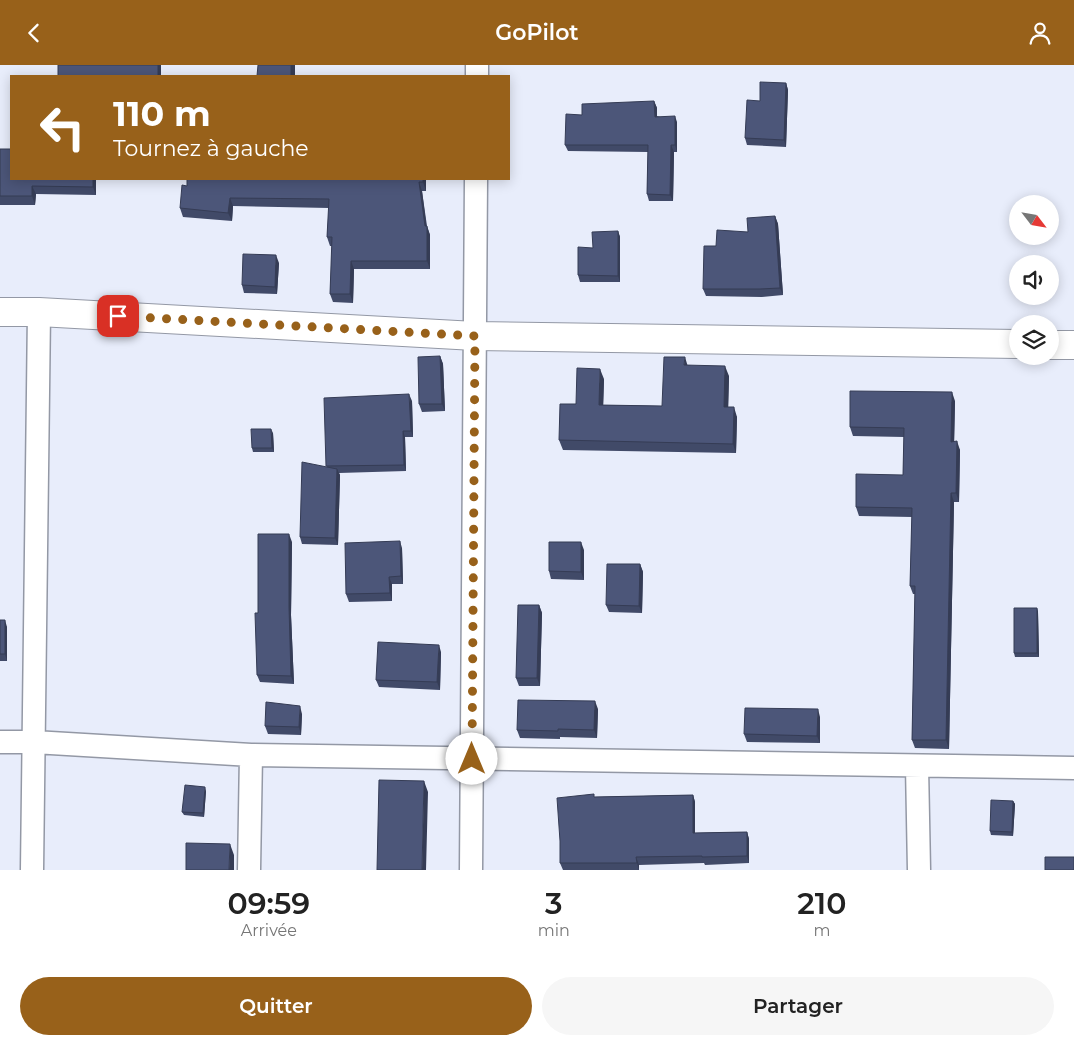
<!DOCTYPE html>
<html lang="fr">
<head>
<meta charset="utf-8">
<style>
  body { margin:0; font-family:Montserrat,sans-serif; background:#f6f6f6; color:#222; height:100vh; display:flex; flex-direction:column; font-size:19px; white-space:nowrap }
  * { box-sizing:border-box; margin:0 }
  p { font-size:16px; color:#767676 }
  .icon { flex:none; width:28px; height:28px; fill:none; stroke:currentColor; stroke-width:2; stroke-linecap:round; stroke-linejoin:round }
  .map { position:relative; height:805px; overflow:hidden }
  .side { display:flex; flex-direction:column; background:#fff; flex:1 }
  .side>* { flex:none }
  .top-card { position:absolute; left:10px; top:10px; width:500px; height:105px; border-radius:0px; box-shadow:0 2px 12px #0003; background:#98611a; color:#fff; overflow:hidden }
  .needle { width:32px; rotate:121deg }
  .tools { position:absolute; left:1009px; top:130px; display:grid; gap:10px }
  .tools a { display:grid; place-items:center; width:50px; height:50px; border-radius:50%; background:#fff; box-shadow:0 2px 12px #0003; font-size:25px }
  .pin { position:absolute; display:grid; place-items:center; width:42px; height:42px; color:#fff; margin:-21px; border-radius:10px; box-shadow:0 2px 8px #0006 }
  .me { position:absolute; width:55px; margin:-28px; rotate:0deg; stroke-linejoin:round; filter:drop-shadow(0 0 4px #0008) }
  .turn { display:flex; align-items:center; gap:18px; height:105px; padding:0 20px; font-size:22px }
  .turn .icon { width:65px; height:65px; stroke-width:2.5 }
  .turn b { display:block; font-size:35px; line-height:42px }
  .eta { display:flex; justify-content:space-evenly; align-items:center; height:85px; text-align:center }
  .eta b { font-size:30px; font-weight:600; line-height:35px }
  .primary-button { display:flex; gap:10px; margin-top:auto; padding:10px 20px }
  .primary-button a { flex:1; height:58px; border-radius:30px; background:#98611a; color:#fff; font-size:20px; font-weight:600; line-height:58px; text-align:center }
  .primary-button a+a { background:#f6f6f6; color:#222 }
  header { display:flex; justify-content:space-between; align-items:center; height:65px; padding:0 20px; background:#98611a; color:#fff; font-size:22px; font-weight:600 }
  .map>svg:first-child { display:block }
</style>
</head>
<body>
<header><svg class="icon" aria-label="back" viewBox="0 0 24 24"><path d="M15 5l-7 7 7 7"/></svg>GoPilot<svg class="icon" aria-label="person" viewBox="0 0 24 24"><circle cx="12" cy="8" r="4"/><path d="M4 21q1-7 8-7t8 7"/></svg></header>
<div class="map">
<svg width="1074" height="805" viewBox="0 0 1074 805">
  <rect width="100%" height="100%" fill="#e8edfb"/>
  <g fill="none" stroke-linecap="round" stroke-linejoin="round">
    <defs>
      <path id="minor" d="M477,11V0
        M0,677H34L251,690L1074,703
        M917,701L919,805
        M32,805L39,247
        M249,805L251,690
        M471,805L476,114"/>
      <path id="tertiary" d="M0,247H39L475,271L1018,279
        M1050,280H1074"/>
    </defs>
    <use href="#minor" stroke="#9398a5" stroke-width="25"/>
    <use href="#tertiary" stroke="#9398a5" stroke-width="30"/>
    <use href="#minor" stroke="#fff" stroke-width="22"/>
    <use href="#tertiary" stroke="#fff" stroke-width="28"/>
  </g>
  <path fill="#414a68" d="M786,18L788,25L786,82L747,80L745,73L760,36Z
    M654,36L657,43V51L677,57V87H674L673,136H649L647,129L648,87L568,86L565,80L582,50Z
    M0,84L96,114V130L36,129L35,140H0Z
    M426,114V126H422L427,161L430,170V204H354L353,238L333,237L330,229L332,181H330L327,172L329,143L233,141L232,156L183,152L180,143L187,121Z
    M775,151L778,159L783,230L762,232L706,231L703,224L716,181L748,167Z
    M618,166L620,172V217H580L578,210L593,183Z
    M279,198L277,229L244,228L242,220Z
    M440,291L443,299L445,346L422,347L419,339Z
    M688,300L729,311L728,342L737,352L736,388L563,385L559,375L576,339L604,314L603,340L662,341Z
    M412,336L413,372H405L406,406L339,408L340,410L338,480L302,479L300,472L326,402Z
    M955,336L954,376L960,385L959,437H954L949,684L915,683L912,675L915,529H913L910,521L912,452L859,451L856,442L903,410L904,372L853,371L850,362Z
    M273,368L274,387H253L252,383Z
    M292,477L291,550L294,619L260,617L257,610L258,548Z
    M402,483L403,519H392V536L349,537L346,529Z
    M584,485V515L551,514L549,506Z
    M640,499L643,507L642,548L609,547L606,540Z
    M539,540L542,548L540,621H519L516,613Z
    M1037,543L1038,547L1039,592H1015L1014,588Z
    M0,555L7,562V596H0Z
    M441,587L440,625L379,622L376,615Z
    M598,644L597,673L560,672V674L520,673L517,665Z
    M302,649L301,670L268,669L265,661Z
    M820,652V678L747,677L744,669Z
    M206,726L204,752L184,750L182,747Z
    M594,729V732L693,730L695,737V768L747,767L749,774V798L705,800L704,798L639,800V805H563L560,798V776Z
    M1013,736L1015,739L1013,771L991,770L990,766Z"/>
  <path fill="#353c55" d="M158,0H161V11H158Z
    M291,0H295V11H291Z
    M786,18L788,25L786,82L784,75Z
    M654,36L657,43V58L655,52Z
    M675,51L677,57V87L675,80Z
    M671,80L674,87L673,136L670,130Z
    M93,114H96V130L93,122Z
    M423,114H426V126L423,117Z
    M419,117L422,126L427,166V161L430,170V204L427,196L425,161Z
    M32,121L36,129L35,140L32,131Z
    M230,133L233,141L232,156L228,148Z
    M775,151L778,159L783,230L780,223Z
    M618,166L620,172V217L618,211Z
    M276,190L279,198L277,229L275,222Z
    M351,196L354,204L353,238L350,229Z
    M440,291L443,299L445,346L442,339Z
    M685,292L688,302L684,300Z
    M725,301L729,311L728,352L724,342Z
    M600,304L604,314L603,349L599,340Z
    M952,327L955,336L954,385L951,377Z
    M409,329L412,336L413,372L411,366Z
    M734,342L737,352L736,388L733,379Z
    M271,364L273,368L274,387L272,383Z
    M403,366L405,372L406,406L404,400Z
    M957,376L960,385L959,437L956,428Z
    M337,404L340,410L338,480L335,473Z
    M951,428L954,437L949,684L946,675Z
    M289,469L292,477L291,550L294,619L291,611L289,542Z
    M400,476L402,483L403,519L401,511Z
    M581,477L584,485V515L581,507Z
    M640,499L643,507L642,548L639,541Z
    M389,512L392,519V536L390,528Z
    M539,540L542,548L540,621L537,613Z
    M1037,543L1038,547L1039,592L1037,588Z
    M5,555L7,562V596L5,589Z
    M439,580L441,587L440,625L437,617Z
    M595,636L598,644L597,673L594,665Z
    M300,641L302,649L301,670L299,662Z
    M818,644L820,652V678L817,671Z
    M424,716L428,727L426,805H422Z
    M205,722L206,726L204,752L203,748Z
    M693,730L695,737V775L693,768Z
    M1013,736L1015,739L1013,771L1012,767Z
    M747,767L749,774V798L747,791Z
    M230,779L234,790V805H229Z
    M636,792L639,800V805L637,798Z"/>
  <path fill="#4c5679" stroke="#353c55" d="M58,0H158V11H58Z
    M258,0H291V11H257Z
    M760,17L786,18L784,75L745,73L747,35L760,36Z
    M654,36L655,52L675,51V80H671L670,130L647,129L648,80H565L566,49L582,50V39Z
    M0,84H11V114H93V122L32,121V131H0Z
    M187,114H423V117H419L425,161H427V196H351L350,229H330L332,172H327L329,134L230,133L228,148L180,143L182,120L187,121Z
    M775,151L780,223L760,224H703L704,181H716L717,165L748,167L747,153Z
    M618,166V211L578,210V182L593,183L592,167Z
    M243,189L276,190L275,222L242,220Z
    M440,291L442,339H419L418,292Z
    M664,292H685L684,300L725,301L724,342H734L733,379L559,375L560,339H576L577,303L600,304L599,340L662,341Z
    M850,326L952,327L951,377L957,376L956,428H951L946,675H912L915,521H910L912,443L856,442V409L903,410L904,363L850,362Z
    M409,329L411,366H403L404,400L326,401L324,333Z
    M251,364H271L272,383H252Z
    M302,397L337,404L335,473L300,472Z
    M258,469H289V542L291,611L257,610L255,548H258Z
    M400,476L401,511L389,512L390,528L346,529L345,478Z
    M549,477H581V507L549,506Z
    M607,499H640L639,541L606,540Z
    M518,540H539L537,613H516Z
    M1014,543H1037V588H1014Z
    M0,555H5V589H0Z
    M378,577L439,580L437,617L376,615Z
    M518,635L595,636L594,665L558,664V666L517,665Z
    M266,637L300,641L299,662L265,661Z
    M745,643L818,644L817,671L744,669Z
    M379,715L424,716L422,805H377Z
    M185,720L205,722L203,748L182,747Z
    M594,729V732L693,730V768L747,767V791L702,792V791L636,792L637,798H560V776L557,733Z
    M991,735L1013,736L1012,767L990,766Z
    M186,778L230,779L229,805H186Z
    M1045,792H1074V805H1045Z"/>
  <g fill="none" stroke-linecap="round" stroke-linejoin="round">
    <path stroke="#98611a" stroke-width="9" stroke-dasharray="0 16.2" d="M118,251L475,271L472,694"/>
  </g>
</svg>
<div class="tools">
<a><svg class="needle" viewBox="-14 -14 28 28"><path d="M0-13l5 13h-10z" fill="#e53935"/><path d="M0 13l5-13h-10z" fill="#767676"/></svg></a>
<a><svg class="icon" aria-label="sound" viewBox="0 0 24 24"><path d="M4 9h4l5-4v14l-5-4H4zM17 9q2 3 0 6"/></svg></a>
<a><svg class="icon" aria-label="layers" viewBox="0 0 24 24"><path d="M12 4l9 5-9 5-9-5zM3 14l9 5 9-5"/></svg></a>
</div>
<div class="pin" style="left:118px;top:251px;background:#d93025"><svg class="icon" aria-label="arrive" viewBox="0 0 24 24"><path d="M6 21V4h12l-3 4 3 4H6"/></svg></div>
<svg class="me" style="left:472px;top:694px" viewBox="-20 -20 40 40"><circle r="19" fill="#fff"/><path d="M0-13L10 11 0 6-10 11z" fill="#98611a"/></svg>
<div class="top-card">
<div class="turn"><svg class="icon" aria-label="left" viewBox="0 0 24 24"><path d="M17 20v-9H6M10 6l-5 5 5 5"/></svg><div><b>110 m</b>Tournez à gauche</div></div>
</div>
</div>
<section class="side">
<div class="eta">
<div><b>09:59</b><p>Arrivée</p></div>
<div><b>3</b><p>min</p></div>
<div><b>210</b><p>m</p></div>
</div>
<div class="primary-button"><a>Quitter</a><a>Partager</a></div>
</section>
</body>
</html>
